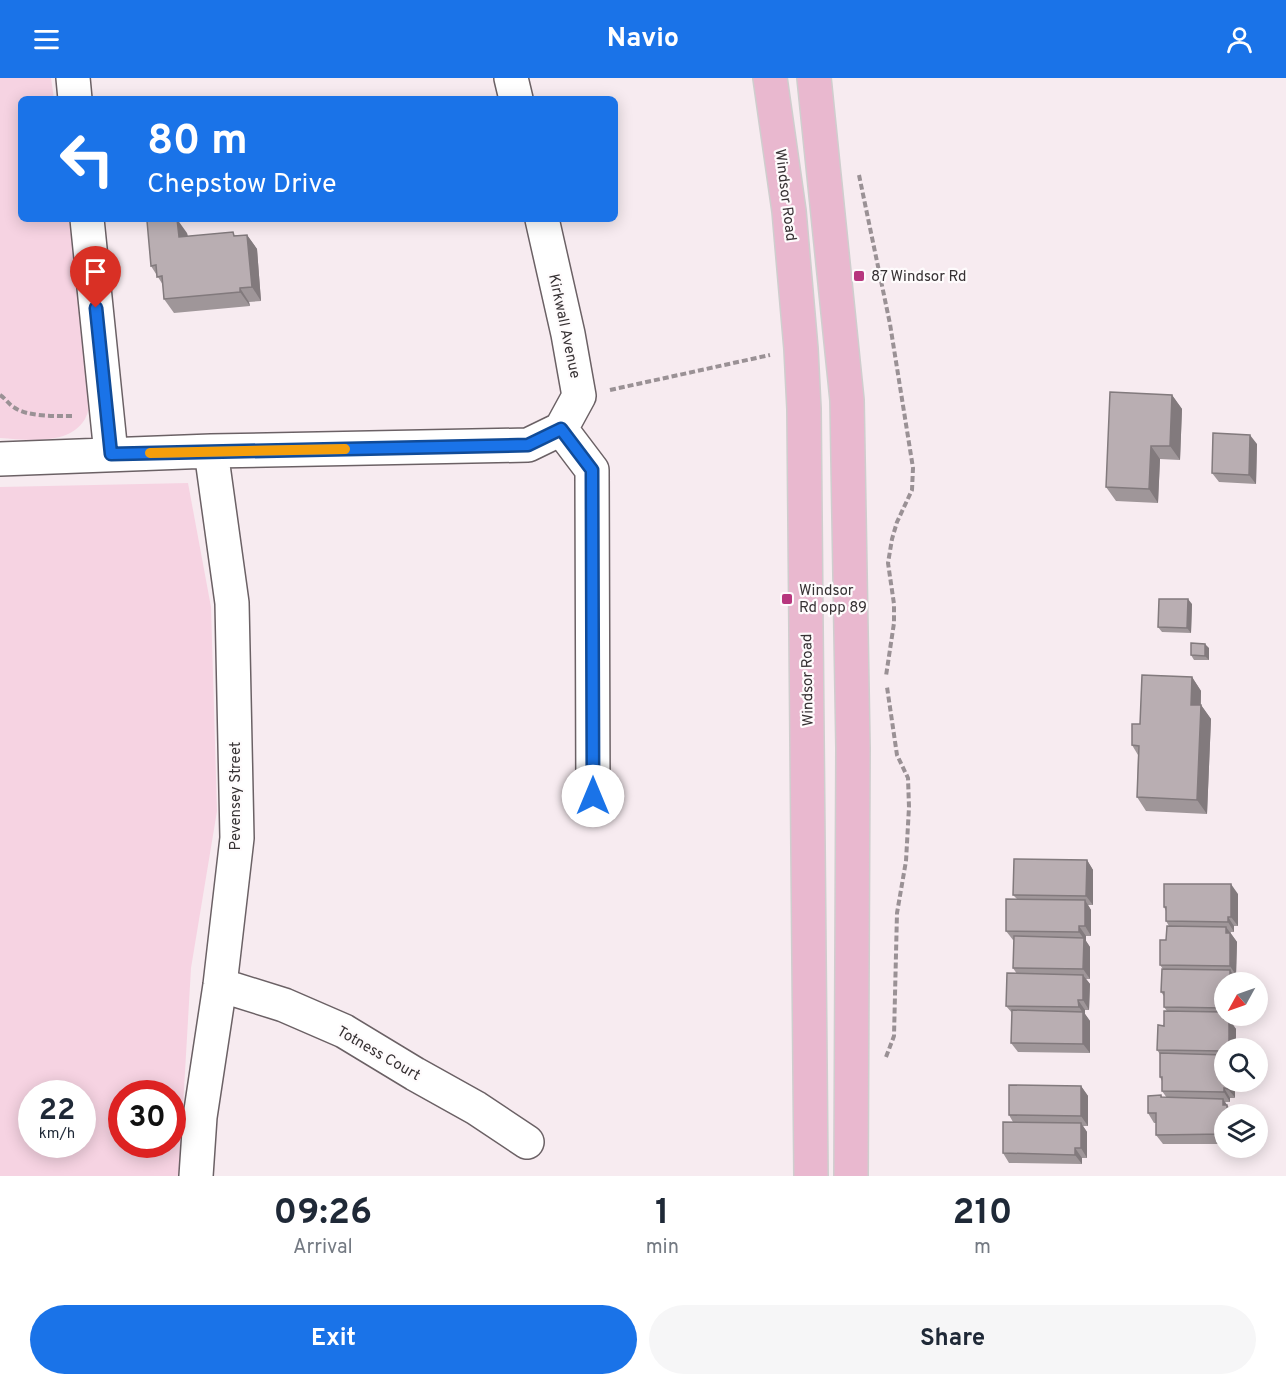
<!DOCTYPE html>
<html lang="en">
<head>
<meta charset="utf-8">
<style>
  body { margin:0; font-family:Overpass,sans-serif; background:#f6f6f7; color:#1f2937; height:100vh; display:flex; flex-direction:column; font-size:22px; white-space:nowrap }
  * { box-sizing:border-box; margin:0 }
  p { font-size:20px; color:#747a83 }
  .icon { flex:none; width:33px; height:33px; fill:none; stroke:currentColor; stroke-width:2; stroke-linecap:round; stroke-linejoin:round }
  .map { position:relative; height:1098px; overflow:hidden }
  .drawer { display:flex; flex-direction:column; background:#fff; flex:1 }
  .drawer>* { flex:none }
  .banner { position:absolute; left:18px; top:18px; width:600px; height:126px; border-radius:9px; box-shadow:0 3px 15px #0003; background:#1a73e8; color:#fff; overflow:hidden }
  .needle { width:39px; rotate:230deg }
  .fabs { position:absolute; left:1214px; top:894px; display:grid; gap:12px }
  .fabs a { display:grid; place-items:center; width:54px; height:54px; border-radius:50%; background:#fff; box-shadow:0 3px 15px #0003; font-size:30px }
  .speed { position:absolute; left:18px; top:1002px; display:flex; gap:12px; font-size:30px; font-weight:700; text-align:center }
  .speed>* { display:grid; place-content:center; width:78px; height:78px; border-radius:50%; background:#fff; box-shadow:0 3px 15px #0003; line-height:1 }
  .speed small { font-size:15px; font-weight:400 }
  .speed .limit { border:9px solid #d22; background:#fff; color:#111 }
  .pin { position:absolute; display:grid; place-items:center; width:51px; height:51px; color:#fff; margin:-62px -26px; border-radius:50% 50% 50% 0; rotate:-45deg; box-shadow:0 0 6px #0007 }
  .pin .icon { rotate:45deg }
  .me { position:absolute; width:66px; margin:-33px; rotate:0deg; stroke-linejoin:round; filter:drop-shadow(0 0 4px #0008) }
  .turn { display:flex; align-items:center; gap:21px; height:126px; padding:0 30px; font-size:27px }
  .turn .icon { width:78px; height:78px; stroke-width:2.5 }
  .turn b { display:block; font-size:42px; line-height:51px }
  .eta { display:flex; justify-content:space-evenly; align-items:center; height:102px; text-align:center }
  .eta b { font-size:36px; font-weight:700; line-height:42px }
  .action { display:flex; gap:12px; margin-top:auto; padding:12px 30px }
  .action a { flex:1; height:69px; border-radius:36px; background:#1a73e8; color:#fff; font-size:24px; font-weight:700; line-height:69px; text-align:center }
  .action a+a { background:#f6f6f7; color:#1f2937 }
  header { display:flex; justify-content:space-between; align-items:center; height:78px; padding:0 30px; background:#1a73e8; color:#fff; font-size:27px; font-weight:700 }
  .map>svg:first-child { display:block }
</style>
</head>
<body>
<header><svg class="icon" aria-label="menu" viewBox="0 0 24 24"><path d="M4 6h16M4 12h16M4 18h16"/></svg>Navio<svg class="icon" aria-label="person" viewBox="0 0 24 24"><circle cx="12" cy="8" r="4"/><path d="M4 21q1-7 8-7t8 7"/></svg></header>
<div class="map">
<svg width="1286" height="1098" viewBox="0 0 1286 1098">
  <rect width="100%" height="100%" fill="#f7ebf0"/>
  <path fill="#f6d3e2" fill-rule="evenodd" d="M0,0H51L54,21H21V141H69L90,317C89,325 89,334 85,341C69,368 27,362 0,360Z
    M188,405L211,529L217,733L191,890L179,1098H0V409ZM32,1016H82V1066H32ZM122,1016H172V1066H122Z"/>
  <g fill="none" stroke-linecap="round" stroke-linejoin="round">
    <defs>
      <path id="minor" d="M73,0L75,21
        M511,0L516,21
        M87,141L111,376
        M542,141L568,256L579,318L561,351
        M561,351L592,392L593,718
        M0,381L211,373L528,367L561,351
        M220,907L284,927L344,953L415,996L476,1030L527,1064
        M196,1098L200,1039L220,907L237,760L232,525L211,373"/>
      <path id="primary" d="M770,0L789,133L801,271L804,331L811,1098
        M814,0L847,322L853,670L851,1098"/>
    </defs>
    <use href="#minor" stroke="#6b6165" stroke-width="36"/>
    <use href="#primary" stroke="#cfcece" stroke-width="36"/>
    <path stroke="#9a9195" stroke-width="4" stroke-dasharray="6 3" stroke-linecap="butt" d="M859,97L890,246L913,390L912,412L897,444L892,461L888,485L894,526V545L886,598
      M610,312L770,277
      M0,317C6,321 9,327 15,330C28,339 58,338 74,338
      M886,979L894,958L897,835L906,783L909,729L908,700L897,677L887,609"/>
    <use href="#minor" stroke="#fff" stroke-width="33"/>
    <use href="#primary" stroke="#e9b8cf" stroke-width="33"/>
  </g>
  <path fill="#9f9699" d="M187,155L188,158L247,157L257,171L261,223L249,224L250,228L174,235L164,221L163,207L151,188Z
    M1172,317L1182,331L1180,382L1160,381L1158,425L1116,423L1106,409Z
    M1257,366L1256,406L1219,404L1212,395Z
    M1192,526L1191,555L1162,554L1158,549Z
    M1209,570V582H1194L1191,577Z
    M1192,599L1201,613V627L1211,641L1207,736L1146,733L1137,719L1138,677L1132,667L1140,646Z
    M1087,782L1093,792V827H1088L1091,832V858H1086V863L1090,869V901H1086L1090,906L1089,932H1085V936L1090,943V975L1018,974L1011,965L1012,935L1006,928L1017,896L1013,890L1014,862H1013L1006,853L1017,821L1013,817Z
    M1238,816V848H1234V854H1230L1237,864L1236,897H1234L1237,902L1224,904V938H1232V939H1228L1236,951V970H1224V1004L1235,1020H1230V1024H1225L1233,1036H1224V1066H1163L1156,1057V1045H1154L1148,1035L1161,1017L1163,1020H1167L1162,1013V1003L1160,999V976L1157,972L1167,933L1164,929V918L1161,914L1163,891L1160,887L1169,848L1166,843V833L1164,829Z
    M1081,1008L1088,1018V1048H1083L1087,1054V1080H1082V1086L1009,1085L1003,1075L1013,1044L1009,1037Z"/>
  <path fill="#827a7d" d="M177,141L187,155L189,172L179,159Z
    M247,157L257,171L261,223L252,209Z
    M240,210L249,224L250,228L240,214Z
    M1172,317L1182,331L1180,382L1170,368Z
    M1250,357L1257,366L1256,406L1249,397Z
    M1151,368L1160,381L1158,425L1149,411Z
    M1188,521L1192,526L1191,555L1187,550Z
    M1205,566L1209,570V582L1205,578Z
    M1192,599L1201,613L1200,640L1191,627Z
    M1201,627L1211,641L1207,736L1197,722Z
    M1087,782L1093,792V827L1086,818Z
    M1231,806L1238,816V848L1231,839Z
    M1085,822L1091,832V858L1085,848Z
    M1228,839L1234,848V854L1228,844Z
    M1079,848L1086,858V863L1090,869V901L1083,891L1084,861L1079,854Z
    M1226,849L1237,864L1236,897L1230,888L1226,855Z
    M1230,892L1237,902V904H1230Z
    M1083,897L1090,906L1089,932L1083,922Z
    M1078,922L1085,932V936L1090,943V975L1083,966V935L1079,929Z
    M1224,938H1226L1236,951V970H1229Z
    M1228,1004H1235V1020L1228,1011Z
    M1081,1008L1088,1018V1048L1081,1038Z
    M1224,1010L1230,1020V1024L1224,1014Z
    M1223,1021L1233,1036H1227L1223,1027Z
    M1081,1045L1087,1054V1080L1081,1070Z
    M1075,1070L1082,1080V1086L1075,1077Z"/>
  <path fill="#b9aeb2" stroke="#827a7d" stroke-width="1.5" d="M177,141L179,159L233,154L234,158L247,157L252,209L240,210V214L164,221L162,198L157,199L156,187L151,188L147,143Z
    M1110,314L1172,317L1170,368H1151L1149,411L1106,409Z
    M1213,355L1250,357L1249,397L1212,395Z
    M1159,521H1188L1187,550L1158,549Z
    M1191,565L1205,566V578L1191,577Z
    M1142,597L1192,599L1191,627H1201L1197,722L1137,719L1139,668L1132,667V646H1140Z
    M1014,781L1087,782L1086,818L1013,817Z
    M1164,806H1231V839H1228V844L1166,843V829H1164Z
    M1006,821L1085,822V848H1079V854L1006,853Z
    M1167,848L1226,849V855H1230V888L1160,887V862H1166Z
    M1014,858L1084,860L1083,891L1013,890Z
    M1162,891L1230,892V904H1224V930L1164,929V914H1161Z
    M1007,895L1083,897V922H1078L1079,929L1006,928Z
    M1012,932L1083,934V966L1011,965Z
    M1164,933L1224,934V941H1229V970H1224V973L1157,972L1158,947L1164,948Z
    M1160,975L1224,977V1004H1228V1011L1224,1010V1014L1162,1013V999H1160Z
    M1009,1007L1081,1008V1038L1009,1037Z
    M1161,1017V1019L1223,1021V1027H1227V1036H1224V1056L1156,1057V1035H1148V1018Z
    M1003,1044L1081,1045V1070H1075V1077L1003,1075Z"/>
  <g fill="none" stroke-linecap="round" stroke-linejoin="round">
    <defs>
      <path id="route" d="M96,230L111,376L528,367L561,351L592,392L593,718"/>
    </defs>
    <use href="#route" stroke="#114b97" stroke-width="15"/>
    <use href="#route" stroke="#1a73e8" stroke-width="10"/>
    <path stroke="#f59e0b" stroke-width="10" d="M150,375L345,371"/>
  </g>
  <g fill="#b7367e" stroke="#fefbfc" stroke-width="2">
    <rect x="853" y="192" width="12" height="12" rx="3"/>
    <rect x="781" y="515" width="12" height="12" rx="3"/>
  </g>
  <g text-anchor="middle" stroke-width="4.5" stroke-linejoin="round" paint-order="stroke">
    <g font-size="15" fill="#373234" stroke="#fefbfc">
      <text transform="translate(786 117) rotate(83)" y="5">Windsor Road</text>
      <text transform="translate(565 248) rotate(78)" y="5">Kirkwall Avenue</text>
      <text transform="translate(807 602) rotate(-91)" y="5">Windsor Road</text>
      <text transform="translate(235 718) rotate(-90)" y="5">Pevensey Street</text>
      <text transform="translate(379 975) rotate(30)" y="5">Totness Court</text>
    </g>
    <g font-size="15" fill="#373234" stroke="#fefbfc" text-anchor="start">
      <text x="871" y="203">87 Windsor Rd</text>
      <text x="799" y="517">Windsor<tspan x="799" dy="17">Rd opp 89</tspan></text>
    </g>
  </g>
</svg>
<div class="fabs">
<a><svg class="needle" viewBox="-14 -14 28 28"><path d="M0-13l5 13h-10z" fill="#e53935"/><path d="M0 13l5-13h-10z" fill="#747a83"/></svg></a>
<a><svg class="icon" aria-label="search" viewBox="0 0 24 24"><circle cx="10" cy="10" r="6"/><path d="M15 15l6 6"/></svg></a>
<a><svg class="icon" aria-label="layers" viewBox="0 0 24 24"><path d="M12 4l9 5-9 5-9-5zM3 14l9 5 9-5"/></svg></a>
</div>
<div class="speed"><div>22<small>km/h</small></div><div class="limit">30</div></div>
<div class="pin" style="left:96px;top:230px;background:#d93025"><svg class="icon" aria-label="arrive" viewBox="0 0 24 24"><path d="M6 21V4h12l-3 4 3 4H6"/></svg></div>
<svg class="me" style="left:593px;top:718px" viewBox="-20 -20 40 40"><circle r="19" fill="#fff"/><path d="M0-13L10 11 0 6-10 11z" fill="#1a73e8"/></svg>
<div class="banner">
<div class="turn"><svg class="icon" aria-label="left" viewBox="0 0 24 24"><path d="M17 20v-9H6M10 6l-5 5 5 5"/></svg><div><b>80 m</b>Chepstow Drive</div></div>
</div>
</div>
<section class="drawer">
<div class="eta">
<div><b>09:26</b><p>Arrival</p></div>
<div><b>1</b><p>min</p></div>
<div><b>210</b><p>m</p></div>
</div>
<div class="action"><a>Exit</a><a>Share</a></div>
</section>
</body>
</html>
